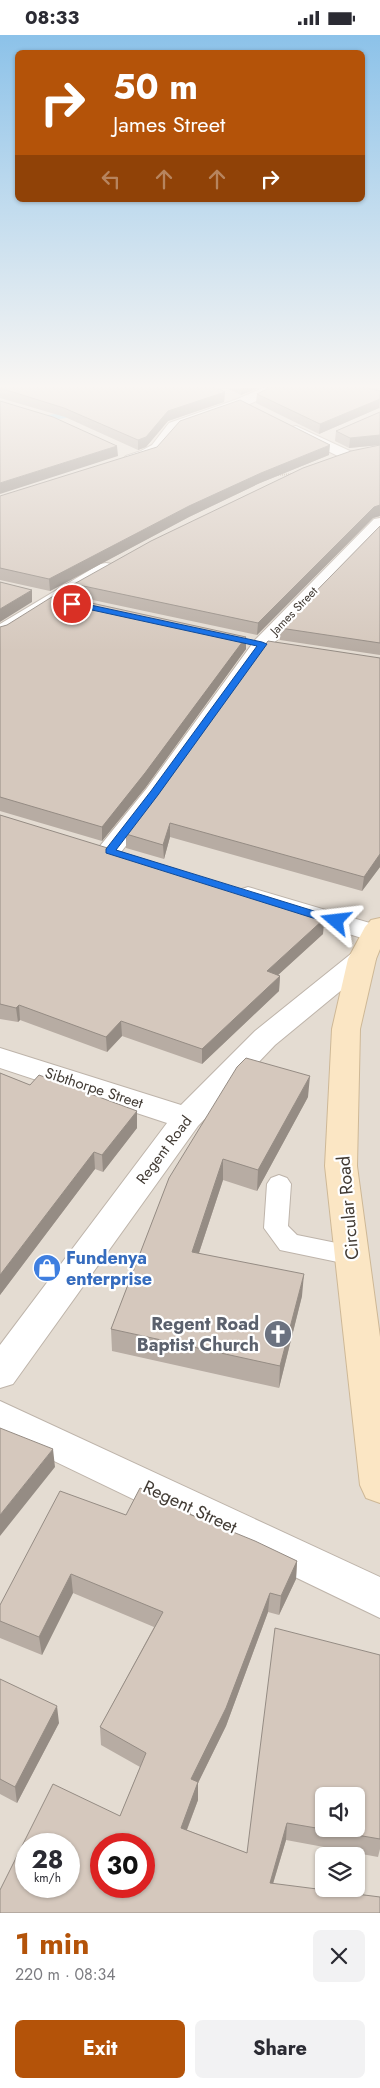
<!DOCTYPE html>
<html lang="en">
<head>
<meta charset="utf-8">
<style>
  body { margin:0; font-family:Jost,sans-serif; background:#f2f2f3; color:#2b2b33; height:100vh; display:flex; flex-direction:column; font-size:19px; white-space:nowrap }
  * { box-sizing:border-box; margin:0 }
  p { font-size:16px; color:#7c7c81 }
  .icon { flex:none; width:28px; height:28px; fill:none; stroke:currentColor; stroke-width:2; stroke-linecap:round; stroke-linejoin:round }
  .map { position:relative; height:1878px; overflow:hidden }
  .details { display:flex; flex-direction:column; background:#fff; flex:1 }
  .details>* { flex:none }
  .top-card { position:absolute; left:15px; top:15px; width:350px; height:152px; border-radius:8px; box-shadow:0 1px 4px #0004; background:#b45309; color:#fff; overflow:hidden }
  .tools { position:absolute; left:315px; top:1752px; display:grid; gap:10px }
  .tools a { display:grid; place-items:center; width:50px; height:50px; border-radius:8px; background:#fff; box-shadow:0 1px 4px #0004; font-size:25px }
  .speed { position:absolute; left:15px; top:1798px; display:flex; gap:10px; font-size:25px; font-weight:700; text-align:center }
  .speed>* { display:grid; place-content:center; width:65px; height:65px; border-radius:50%; background:#fff; box-shadow:0 1px 4px #0004; line-height:1 }
  .speed small { font-size:12px; font-weight:400 }
  .speed .limit { border:8px solid #d22; background:#fff; color:#111 }
  .pin { position:absolute; display:grid; place-items:center; width:42px; height:42px; color:#fff; margin:-21px; border:2px solid #fff; border-radius:50%; box-shadow:0 1px 5px #0007 }
  .me { position:absolute; width:55px; margin:-28px; rotate:287deg; stroke-linejoin:round; filter:drop-shadow(0 0 4px #0008) }
  .turn { display:flex; align-items:center; gap:18px; height:105px; padding:0 15px; font-size:22px }
  .turn .icon { width:65px; height:65px; stroke-width:2.5 }
  .turn b { display:block; font-size:35px; line-height:42px }
  .lanes { display:flex; align-items:center; height:48px; padding:0 15px; background:#0003; justify-content:center; gap:25px; direction:ltr }
  .lanes .off { opacity:.35 }
  .round { display:grid; place-items:center; flex:none; width:52px; height:52px; border-radius:8px; background:#f2f2f3 }
  .overview { display:flex; align-items:center; justify-content:space-between; height:85px; padding:0 15px }
  h1 { font-size:30px; font-weight:700; line-height:38px; color:#b45309 }
  .button { display:flex; gap:10px; margin-top:auto; padding:10px 15px }
  .button a { flex:1; height:58px; border-radius:8px; background:#b45309; color:#fff; font-size:20px; font-weight:700; line-height:58px; text-align:center }
  .button a+a { background:#f2f2f3; color:#2b2b33 }
  .status { display:flex; justify-content:space-between; align-items:center; height:35px; padding:0 25px; background:#fff; direction:ltr }
  .status svg { height:14px; fill:currentColor }
  .map>svg:first-child { display:block }
</style>
</head>
<body>
<div class="status"><b>08:33</b><svg viewBox="0 0 49 12"><path d="M0 12V9h3v3zM5 12V6h3v6zM10 12V3h3v9zM15 12V0h3v12zM26 1h20v11H26zM47 4h2v5h-2z"/></svg></div>
<div class="map">
<svg width="380" height="1878" viewBox="0 0 380 1878">
  <rect width="100%" height="100%" fill="#f1ebe4"/>
  <path fill="#e4dcd2" fill-rule="evenodd" d="M0,353H380V1878H0ZM324,1761H356V1794H324ZM26,1809H69V1851H26ZM101,1809H144V1851H101ZM324,1821H356V1854H324Z"/>
  <g fill="none" stroke-linecap="round" stroke-linejoin="round">
    <path stroke="#a3d7eb" stroke-width="5.5" d="M41,384L73,379"/>
    <defs>
      <path id="service" d="M279,1140L287,1143L291,1149L288,1191L297,1200L361,1213L364,1220L361,1227L352,1230L280,1215L264,1193L267,1149L271,1143Z"/>
      <path id="minor" d="M263,353H281L279,356L245,371L179,394L159,419L136,427H126L123,424L126,421L141,416L152,410L169,388L235,365Z
        M296,391L352,417L355,420L352,423H342L291,398L289,395L291,392Z
        M380,483V498L269,613L163,763L118,821L109,823L100,821L97,816L100,811L147,753L255,605L374,484Z
        M106,528L112,529L115,533L112,537L7,601L0,603V589L100,529Z
        M248,852L380,891V904L374,906L365,904L239,865L235,860L239,855Z
        M362,916L372,918L376,924L372,930L275,1010L198,1091L13,1349L0,1353V1310L167,1088L0,1033V1013L181,1070L255,996L352,918Z
        M0,1366L380,1542V1583L0,1400Z"/>
      <path id="secondary" d="M380,883V914L376,924L360,994L357,1131L380,1302V1468L366,1463L360,1450L325,1131L332,994L348,924L365,892L371,885Z"/>
    </defs>
    <use href="#service" stroke="#beb4aa" stroke-width="2"/>
    <use href="#minor" stroke="#beb4aa" stroke-width="2"/>
    <use href="#secondary" stroke="#ceb896" stroke-width="2"/>
    <path stroke="#bcab99" stroke-width="2" stroke-dasharray="1 1" stroke-linecap="butt" d="M278,440L294,439"/>
    <use href="#service" fill="#fff" fill-rule="evenodd"/>
    <use href="#minor" fill="#fff" fill-rule="evenodd"/>
    <use href="#secondary" fill="#fbe6c4" fill-rule="evenodd"/>
  </g>
  <path fill="#b7aca3" d="M0,353L225,357L224,367L168,386L146,412L138,415L65,382L0,363Z
    M227,353H258L241,360Z
    M380,356V374L379,373L319,399L256,368L257,359Z
    M380,377V410L349,413L335,406L336,396Z
    M380,410V481L373,483L257,600L74,561V549Z
    M329,420L260,448L189,482L50,556L0,545V461Z
    M380,491V620L280,605V593Z
    M0,592L246,602V614L146,752L102,806L0,776Z
    M380,623V832L362,856L170,802L164,824L126,813V799Z
    M0,780L324,884L323,899L278,940L280,941L279,956L202,1029L122,1001L107,1017L20,985L18,987L0,984Z
    M0,1038L30,1050L137,1076V1093L103,1137L95,1134L0,1260Z
    M308,1062L257,1156L223,1145L199,1218L302,1261L279,1353L112,1316L111,1294L169,1143Z
    M191,1475V1479L297,1526L296,1544L279,1580L268,1577L226,1691L198,1748V1765L187,1795L247,1818L380,1620V1814L378,1822L286,1805L273,1849L0,1878L120,1781L140,1732L101,1710L100,1692L154,1592L73,1558L42,1620L0,1603V1570L126,1480Z
    M0,1644L59,1688L17,1768L0,1759Z"/>
  <path fill="#958c84" d="M241,353H258L241,360Z
    M225,357L224,367L168,386L146,412L138,415V405L168,376Z
    M380,364L379,373L319,399L320,389Z
    M380,400V410L349,413L350,403Z
    M330,410L329,420L260,448L189,482L50,556L49,544L189,471L261,438Z
    M117,411L118,421L0,459V448Z
    M380,470V481L373,483L257,600L258,588L374,472Z
    M32,555V567L0,587V574Z
    M246,602V614L146,752L102,806V792Z
    M170,788V802L164,824L163,810Z
    M380,819V832L362,856L364,842Z
    M324,884L323,899L266,951L267,936Z
    M280,941L279,956L202,1029V1014Z
    M19,970L20,985L18,987L16,973Z
    M121,986L122,1001L107,1017L106,1002Z
    M310,1041L308,1062L257,1156L258,1135Z
    M137,1076V1093L103,1137L102,1120Z
    M94,1117L95,1134L0,1260V1240Z
    M223,1124V1145L192,1239V1217Z
    M304,1239L302,1261L279,1353L280,1331Z
    M53,1414L55,1432L0,1501V1480Z
    M297,1526L296,1544L279,1580L281,1561Z
    M71,1539L73,1558L42,1620L39,1602Z
    M270,1558L268,1577L226,1691L198,1748V1765L181,1810V1793L191,1744Z
    M57,1671L59,1688L17,1768L15,1752Z
    M287,1788L286,1805L268,1865L270,1848Z"/>
  <path fill="#d5c8bd" stroke="#958c84" fill-rule="evenodd" d="M0,353H217L225,357L168,376L146,402L138,405L64,373Z
    M269,353H368L380,356V364L320,389L257,359Z
    M240,365L330,410L261,438L189,471L49,544L0,533V461L157,412L180,386Z
    M0,366L53,382L117,411L0,448Z
    M380,377V400L350,403L336,396Z
    M380,410V470L374,472L258,588L74,549L151,506L303,433L351,416Z
    M380,491V608L280,593Z
    M0,547L32,555L0,574Z
    M55,560L246,602L145,738L102,792L0,762V592L7,590Z
    M268,606L380,623V819L364,842L170,788L163,810L126,799L164,751Z
    M0,780L176,834L324,884L267,936L280,941L202,1014L121,986L106,1002L19,970L16,973L0,969Z
    M246,1023L310,1041L258,1135L223,1124L192,1217L304,1239L280,1331L111,1294L169,1143L237,1032Z
    M0,1038L30,1050L39,1040L137,1076L102,1120L94,1117L0,1240Z
    M0,1393L53,1414L0,1480Z
    M140,1453L191,1475L189,1479L255,1506L297,1526L281,1561L270,1558L226,1673L191,1744L198,1747L181,1793L247,1818L275,1593L380,1620V1804L287,1788L270,1848L380,1862V1878H0V1855L53,1749L120,1781L146,1718L100,1692L163,1577L71,1539L39,1602L0,1586V1570L60,1456L126,1480ZM324,1761H356V1794H324ZM26,1809H69V1851H26ZM101,1809H144V1851H101Z
    M0,1644L57,1671L15,1752L0,1744Z"/>
  <linearGradient id="sky" x2="0" y2="1"><stop stop-color="#8cc2e9"/><stop offset="0.57" stop-color="#f9f6f3"/><stop offset="1" stop-color="#f9f6f3" stop-opacity="0"/></linearGradient>
  <rect width="380" height="616" fill="url(#sky)"/>
  <path fill="#1a73e8" stroke="#114b97" d="M72,566L262,607L267,609L158,760L116,815L340,884L342,886L340,889H332L106,818V814L151,756L257,611L69,570V567Z"/>
  <defs>
    <symbol id="shop-disc" viewBox="-11 -11 22 22"><circle r="9.5" fill="#3f7fe0" stroke="#fff"/><path d="M-5-2.5h2.3a2.7 3.5 0 0 1 5.4 0H5L5.5 6h-11ZM-1.5-2.5h3a1.5 2.3 0 0 0-3 0Z" fill="#fff"/></symbol>
    <symbol id="church-disc" viewBox="-11 -11 22 22"><circle r="9.5" fill="#6b7280" stroke="#fff"/><path d="M-1.2-6h2.4v3.5h3.3v2.4h-3.3V6h-2.4V-.1h-3.3v-2.4h3.3Z" fill="#fff"/></symbol>
  </defs>
  <g fill-rule="evenodd">
    <use href="#shop-disc" x="31" y="1217" width="32" height="32"/>
    <use href="#church-disc" x="262" y="1283" width="32" height="32"/>
  </g>
  <g text-anchor="middle" stroke-width="4.5" stroke-linejoin="round" paint-order="stroke">
    <g font-size="12" fill="#423b34" stroke="#fff">
      <text transform="translate(294 576) rotate(-46)" y="4">James Street</text>
    </g>
    <g font-size="15" fill="#423b34" stroke="#fff">
      <text transform="translate(94 1053) rotate(18)" y="5">Sibthorpe Street</text>
      <text transform="translate(164 1115) rotate(-53)" y="5">Regent Road</text>
    </g>
    <g font-size="18" fill="#423b34" stroke="#fff">
      <text transform="translate(348 1173) rotate(-95)" y="6">Circular Road</text>
      <text transform="translate(190 1472) rotate(25)" y="6">Regent Street</text>
    </g>
    <g font-size="18" font-weight="bold" fill="#366cbe" stroke="#fff" text-anchor="start">
      <text x="66" y="1229">Fundenya<tspan x="66" dy="21">enterprise</tspan></text>
    </g>
    <g font-size="18" font-weight="bold" fill="#5b616d" stroke="#fff" text-anchor="end">
      <text x="259" y="1295">Regent Road<tspan x="259" dy="21">Baptist Church</tspan></text>
    </g>
  </g>
</svg>
<div class="tools">
<a><svg class="icon" aria-label="sound" viewBox="0 0 24 24"><path d="M4 9h4l5-4v14l-5-4H4zM17 9q2 3 0 6"/></svg></a>
<a><svg class="icon" aria-label="layers" viewBox="0 0 24 24"><path d="M12 4l9 5-9 5-9-5zM3 14l9 5 9-5"/></svg></a>
</div>
<div class="speed"><div>28<small>km/h</small></div><div class="limit">30</div></div>
<div class="pin" style="left:72px;top:569px;background:#d93025"><svg class="icon" aria-label="arrive" viewBox="0 0 24 24"><path d="M6 21V4h12l-3 4 3 4H6"/></svg></div>
<svg class="me" style="left:336px;top:886px" viewBox="-20 -20 40 40"><path d="M0-17L14 15 0 8-14 15z" fill="#1a73e8" stroke="#fff" stroke-width="4"/></svg>
<div class="top-card">
<div class="turn"><svg class="icon" aria-label="right" viewBox="0 0 24 24"><path d="M7 20v-9h11M14 6l5 5-5 5"/></svg><div><b>50 m</b>James Street</div></div>
<div class="lanes"><svg class="icon off" aria-label="left" viewBox="0 0 24 24"><path d="M17 20v-9H6M10 6l-5 5 5 5"/></svg><svg class="icon off" aria-label="ahead" viewBox="0 0 24 24"><path d="M12 20V5M6 11l6-6 6 6"/></svg><svg class="icon off" aria-label="ahead" viewBox="0 0 24 24"><path d="M12 20V5M6 11l6-6 6 6"/></svg><svg class="icon" aria-label="right" viewBox="0 0 24 24"><path d="M7 20v-9h11M14 6l5 5-5 5"/></svg></div>
</div>
</div>
<section class="details">
<div class="overview"><div><h1>1 min</h1><p>220 m · 08:34</p></div><a class="round"><svg class="icon" aria-label="close" viewBox="0 0 24 24"><path d="M6 6l12 12M18 6L6 18"/></svg></a></div>
<div class="button"><a>Exit</a><a>Share</a></div>
</section>
</body>
</html>
